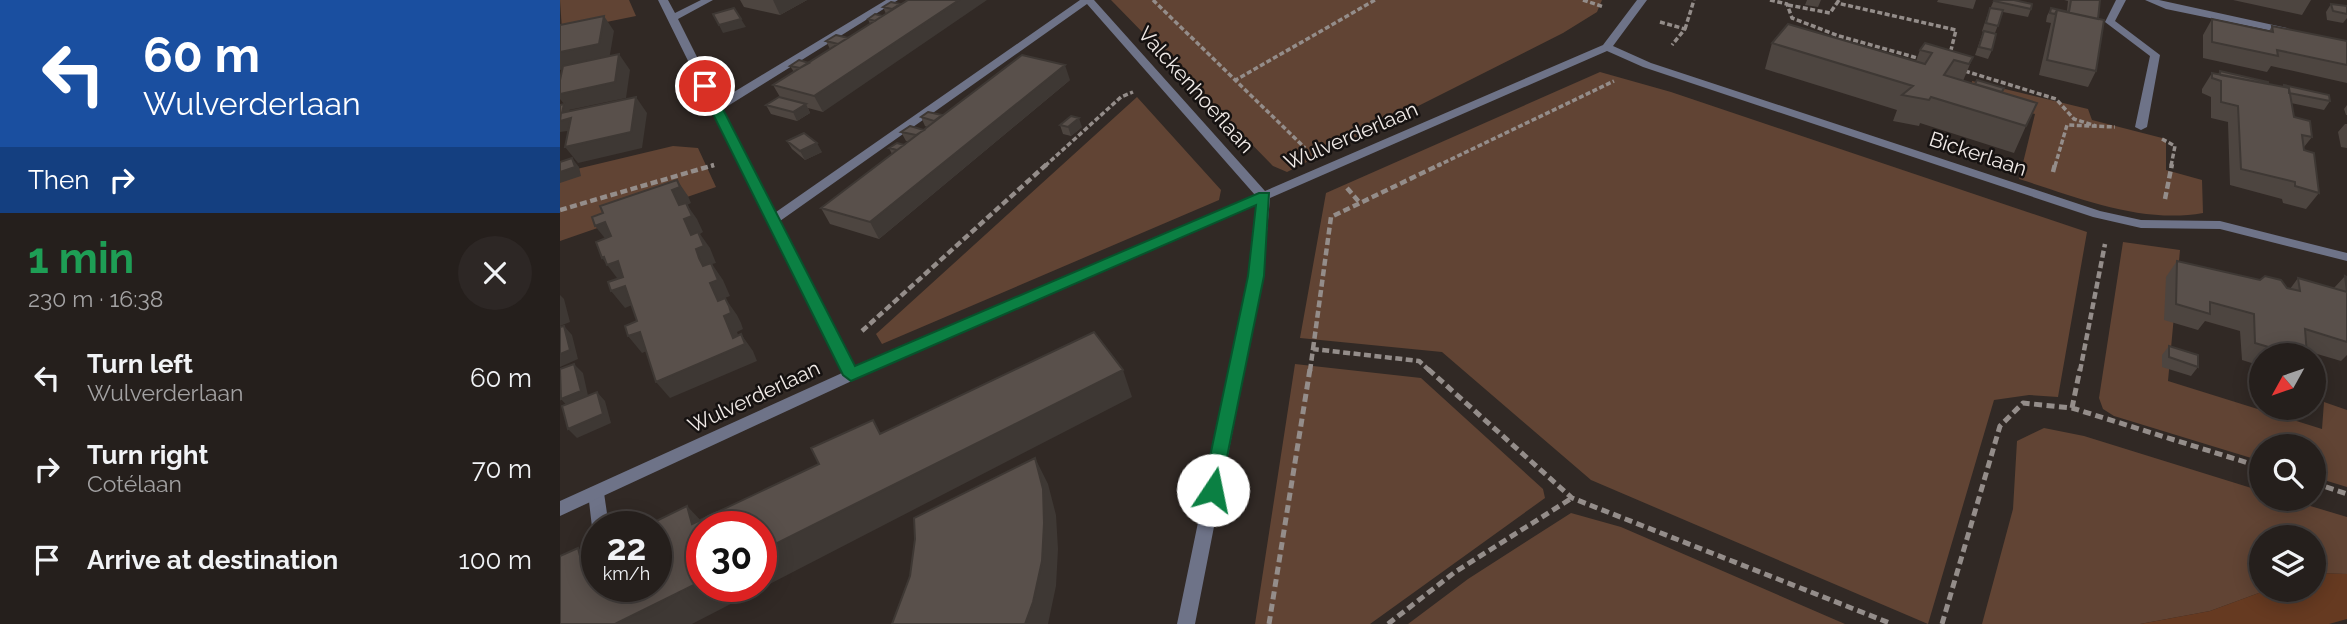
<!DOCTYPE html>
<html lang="en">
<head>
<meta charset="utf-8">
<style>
  body { margin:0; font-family:Raleway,sans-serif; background:#2d2725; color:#f1f3f6; height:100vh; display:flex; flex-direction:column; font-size:26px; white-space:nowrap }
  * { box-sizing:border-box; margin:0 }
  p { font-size:23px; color:#a3a2a3 }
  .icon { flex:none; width:38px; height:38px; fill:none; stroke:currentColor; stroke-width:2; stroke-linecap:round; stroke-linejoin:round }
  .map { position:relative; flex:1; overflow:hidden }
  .panel { display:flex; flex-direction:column; background:#251f1c; width:560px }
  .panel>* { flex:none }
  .banner { background:#1a4fa0; color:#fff; overflow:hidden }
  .needle { width:46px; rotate:230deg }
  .tools { position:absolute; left:1689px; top:343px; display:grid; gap:14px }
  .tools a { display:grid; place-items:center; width:77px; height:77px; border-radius:50%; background:#251f1c; box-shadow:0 4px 18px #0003,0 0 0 2px #423d3b; font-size:35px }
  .speed { position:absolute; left:21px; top:511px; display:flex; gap:14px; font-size:35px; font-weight:700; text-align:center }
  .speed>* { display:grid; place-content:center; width:91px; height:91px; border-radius:50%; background:#251f1c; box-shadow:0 4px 18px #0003,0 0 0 2px #423d3b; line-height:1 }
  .speed small { font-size:18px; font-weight:400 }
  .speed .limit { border:10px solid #d22; background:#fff; color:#111 }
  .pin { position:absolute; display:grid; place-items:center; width:60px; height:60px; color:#fff; margin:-30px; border:4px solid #fff; border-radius:50%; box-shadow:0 2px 7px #0007 }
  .me { position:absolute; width:77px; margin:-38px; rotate:11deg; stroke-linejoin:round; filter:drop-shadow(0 0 5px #0008) }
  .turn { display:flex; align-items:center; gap:24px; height:147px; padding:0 28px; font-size:32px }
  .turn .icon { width:91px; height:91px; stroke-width:2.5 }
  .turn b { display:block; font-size:49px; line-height:60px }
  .then { display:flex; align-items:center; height:66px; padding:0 28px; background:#0003; gap:14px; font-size:26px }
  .round { display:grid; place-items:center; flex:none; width:74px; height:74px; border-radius:37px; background:#2d2725 }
  .headline { display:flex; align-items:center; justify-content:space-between; height:119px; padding:0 28px }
  h1 { font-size:42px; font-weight:700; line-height:52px; color:#1e9e55 }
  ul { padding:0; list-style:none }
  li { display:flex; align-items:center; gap:21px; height:91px; padding:0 28px }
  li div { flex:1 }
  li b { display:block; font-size:26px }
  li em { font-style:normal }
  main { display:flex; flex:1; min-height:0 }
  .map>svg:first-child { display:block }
</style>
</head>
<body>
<main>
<section class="panel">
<div class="banner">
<div class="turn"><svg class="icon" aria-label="left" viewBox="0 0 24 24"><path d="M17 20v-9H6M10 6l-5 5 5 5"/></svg><div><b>60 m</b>Wulverderlaan</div></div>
<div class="then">Then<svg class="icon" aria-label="right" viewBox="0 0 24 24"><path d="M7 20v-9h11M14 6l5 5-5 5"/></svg></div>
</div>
<div class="headline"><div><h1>1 min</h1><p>230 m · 16:38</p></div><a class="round"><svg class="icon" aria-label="close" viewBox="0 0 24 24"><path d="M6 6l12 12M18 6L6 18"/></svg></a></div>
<ul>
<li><svg class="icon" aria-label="left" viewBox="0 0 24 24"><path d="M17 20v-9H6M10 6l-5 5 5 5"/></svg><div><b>Turn left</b><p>Wulverderlaan</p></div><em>60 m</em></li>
<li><svg class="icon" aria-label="right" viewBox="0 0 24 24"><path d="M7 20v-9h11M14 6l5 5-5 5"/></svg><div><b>Turn right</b><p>Cotélaan</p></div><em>70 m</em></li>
<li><svg class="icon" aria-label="arrive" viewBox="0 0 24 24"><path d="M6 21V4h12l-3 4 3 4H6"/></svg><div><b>Arrive at destination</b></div><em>100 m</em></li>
</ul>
</section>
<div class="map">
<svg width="1787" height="624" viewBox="0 0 1787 624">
  <rect width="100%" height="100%" fill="#312925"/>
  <path fill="#614434" d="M0,0H69L76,16L2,31Z
    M551,0H1042L1037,12L1003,33L727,172L713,166Z
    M1040,72L1111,92L1527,232L1498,397L1469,395L1434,400L1368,624L1031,480L882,352L740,338L766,193Z
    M1412,81L1528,109L1532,120L1606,139V170L1642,180L1643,213C1581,224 1517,197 1459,179L1475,114L1412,97Z
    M577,97L661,190L659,200L322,344L316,334Z
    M113,146L138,148L156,187L0,241V173Z
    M1563,242L1620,250L1608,381L1762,429L1764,402L1787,410V487L1754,477V446H1701V461L1554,416L1543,409L1539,398Z
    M735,364L861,378L983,489L985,498L810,624H695Z
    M1484,428L1524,436L1701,491V499H1727L1787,517V574L1754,573V537H1701V590H1707L1650,611L1580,624H1422L1453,509L1457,441Z
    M1011,513L1061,527L1285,624H848L908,579Z"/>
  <path fill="#663a21" d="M1754,573L1787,574V619L1769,624H1580L1650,611L1707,590H1754Z"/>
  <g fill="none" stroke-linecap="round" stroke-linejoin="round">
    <path stroke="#948d8a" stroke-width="3.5" stroke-dasharray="5 2.5" stroke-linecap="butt" d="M593,0L745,148
      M1023,0L1044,7
      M1210,0L1227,4L1232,18L1279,36L1361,59
      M1279,0L1277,3L1396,30L1390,54
      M1228,5L1270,13L1277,3
      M1100,22L1125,29L1112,45
      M1125,29L1134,0
      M1405,71L1496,99L1514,119L1536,126
      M674,81L815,0
      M1602,139L1615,146L1611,166
      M151,166L154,165
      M485,166L561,97L573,92
      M877,166L1054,81
      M1495,166L1507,125L1555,127"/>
    <path stroke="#948d8a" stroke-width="4.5" stroke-dasharray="7 3.5" stroke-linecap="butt" d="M1493,172L1495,164
      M787,188L800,203
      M1605,199L1612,164
      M0,210L154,165
      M302,331L487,164
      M753,349L771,217L881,164
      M750,371L753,349L859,361L870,371
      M1520,371L1545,244"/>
    <path stroke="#948d8a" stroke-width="5" stroke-dasharray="8 4.5" stroke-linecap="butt" d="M868,369L1012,498L1332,624
      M1512,408L1520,369
      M1754,483L1787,494
      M709,624L750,369
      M828,624L895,572L1012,498
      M1382,624L1440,426L1463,403L1512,408L1701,467"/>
    <path fill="#6e7388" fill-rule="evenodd" d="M36,486L42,488L44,493L49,527H37V533L32,527L28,493L30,488Z"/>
    <path fill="#6e7388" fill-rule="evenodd" d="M98,0H108L115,13L141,0H153L118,19L159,101L326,0H338L163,109L216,212L520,0H534L705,191L1043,45L1077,0H1087L1053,46L1091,63L1540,211L1581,220L1660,221L1787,253V261L1660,229L1581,228L1533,217L1083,67L1047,51L710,198L703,276L635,624H617L689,276L697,204L296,379L0,516V501L282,373ZM527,4L695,195L295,367L220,221Z
      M1556,0H1566L1555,21L1600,55L1587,127L1581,130L1575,127L1590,56L1545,22Z
      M1585,0H1599L1727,28L1732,31L1727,34L1606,9Z"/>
  </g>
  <path fill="#4d4540" d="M180,0H247L220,15L184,7Z
    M1247,0H1261L1258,7L1245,5Z
    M1378,0H1416L1413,9L1377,2Z
    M1434,0L1471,9L1468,17L1443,12L1435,33L1432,50L1428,59L1415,55L1423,32L1422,31L1427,16Z
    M1504,0H1540L1536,71L1528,87L1479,75L1491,23L1486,22L1487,16L1491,8L1507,11L1508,1Z
    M1673,0H1751L1742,15Z
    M1771,4L1787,6V18L1783,23L1767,20L1766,12Z
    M341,5L263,112L248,108L250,113L237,121L211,114L206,105L220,97L213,85L234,72L230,66L249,63L270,49L266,41L288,38L310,24L308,19L322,16L326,14L323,7Z
    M1652,19L1709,31L1712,26L1787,41V83L1711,66L1707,72L1643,58V35Z
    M1212,43L1356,61L1360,50L1413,57L1403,81L1442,92L1466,126L1454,153L1360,123L1359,126L1333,121L1337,110L1205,69Z
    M1660,71L1708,84L1723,87L1724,85L1770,101L1764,110L1731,103L1734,117L1752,137L1744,147V150L1759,193L1746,209L1723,203L1722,199L1670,185L1668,122L1651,118V97L1642,93V89L1652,73L1658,74Z
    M510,80L319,239L270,224L261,208L332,154L329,148L344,145L348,141H346L341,132L364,130L367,127L365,126L361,117L382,115Z
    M1787,105V115H1786L1784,109Z
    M1785,124H1787V148L1781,147L1778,132Z
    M500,125L522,127L511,136L503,134Z
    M227,141L262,152L245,160L232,149Z
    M1617,261L1730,289L1738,278L1774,288L1785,276L1787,277V355L1781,361L1747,351V355H1701V366L1682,360L1680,331L1645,321L1638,330L1604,320L1606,277Z
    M1609,346L1638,367L1631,376L1602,367V355Z"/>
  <path fill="#3e3834" d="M213,0H247L220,15Z
    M399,0H427L263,112L254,96Z
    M44,16L54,31L49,60L0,70V52Z
    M181,19L186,27L163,33L159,25Z
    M59,54L70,70L66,98L9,110L11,118V137L7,131L0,132V121L4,104L0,99V94Z
    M505,65L510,80L319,239L310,222Z
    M76,97L87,113L82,148L18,163L5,147Z
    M246,104L250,113L237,121L233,112Z
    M519,118L522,127L511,136L508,127Z
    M257,143L262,152L245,160L240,151Z
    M12,158L19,167L21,176L0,183V172Z
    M117,180L128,196L131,203L127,205L137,219L143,232L140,234L150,248L156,263L152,264L163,280L170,296L165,298L177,315L181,323L183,329L177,332L182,346L181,334L193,351L197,361L110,398L96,382L173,338L143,266L112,190Z
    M45,222L58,238L48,242L35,226Z
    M44,257L58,261L71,278L60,282L42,258Z
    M65,286L79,302L65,308L51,291Z
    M0,295L4,299L10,322L0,326Z
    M4,326L12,335L18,359L0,367V354Z
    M80,332L94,348L82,353L68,336Z
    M14,364L23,373L29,400L9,408L1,399Z
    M563,370L572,397L132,624H55L142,581V586H201V551Z
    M37,392L45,401L51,423L17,438L8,429Z
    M475,458L488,484L496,515L498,549L496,586L488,624H465Z
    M127,506L147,527L132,524Z
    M18,548L37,564H22Z"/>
  <path fill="#59504b" stroke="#3e3834" stroke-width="2" d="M348,0H399L254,96L213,85Z
    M1435,0H1454L1472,4L1471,9L1434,1Z
    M1511,0H1540L1538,19L1497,10L1495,14L1490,13L1491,8L1509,12Z
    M331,2L340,4L332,9L323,7Z
    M1771,4L1787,6V14L1773,11Z
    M174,8L181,19L159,25L153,14Z
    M1430,8L1443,10L1438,26L1426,23Z
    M1497,10L1544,20L1536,71L1487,60Z
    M315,14L322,16L315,21L308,19Z
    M44,16L39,44L0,52V25Z
    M1652,19L1713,32L1712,26L1787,41V65L1717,50L1718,56L1652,42Z
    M1228,24L1365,64L1372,53L1360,50L1365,43L1413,57L1409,64L1394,60L1384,75L1477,103L1466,126L1371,97L1369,100L1342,95L1353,86L1212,43Z
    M1424,31L1436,34L1432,50L1419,47Z
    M276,35L288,38L278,44L266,41Z
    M59,54L55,82L0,94V80L3,66Z
    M462,55L505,65L310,222L261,208Z
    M239,60L249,63L240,68L230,66Z
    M1660,71L1708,82V84L1660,75Z
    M1652,73L1729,88L1734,117L1750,121L1752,137L1742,135L1744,150L1754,153L1759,193L1735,186V182L1681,169L1678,106L1661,102V81L1652,78Z
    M1417,80L1444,88L1442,92L1415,84Z
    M1724,85L1769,95L1770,101L1729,93V88L1724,87Z
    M76,97L71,132L5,147L11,118L0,121L1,113Z
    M219,97L246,104L233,112L206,105Z
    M4,104L2,113H1L0,116V105Z
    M368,112L382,115L374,121L361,117Z
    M511,116L519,118L508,127L500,125Z
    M350,126L364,130L356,135L341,132Z
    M244,133L257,143L240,151L227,141Z
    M337,143L344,145L337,150L329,148Z
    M12,158L15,167L0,172V162Z
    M117,180L120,187L112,190L119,205L126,203L132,216L124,219L131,235L138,232L144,246L136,249L139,258L143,266L151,263L158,280L150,283L158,301L165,298L169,306L171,313L164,316L173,338L181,334L185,344L96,382L80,332L68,336L65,326L77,321L65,286L51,291L48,282L63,277L58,261L47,265L44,257L42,258L36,242L51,236L45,222L35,226L32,217L43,213L40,206Z
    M1617,261L1700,280L1705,276L1721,280L1727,288L1740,291L1738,278L1787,292L1785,276L1787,277V342L1745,329L1747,355H1735L1695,343L1694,314L1650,302V314L1616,304Z
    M4,326L10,350L0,354V327Z
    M534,332L563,370L201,551V527H142V581L55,624H0V556L18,548L22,564L37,556V586H96V527H84L127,506L132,524L259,464L251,448L313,420L320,434Z
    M1609,346L1638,355V367L1609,357Z
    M14,364L21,391L1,399L0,369Z
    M37,392L43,414L8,429L2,406Z
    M475,458L483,489L484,523L482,561L473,602L465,624H332L350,576L355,539L354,518Z"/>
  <path fill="#0b8043" stroke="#07532c" stroke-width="2" d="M145,82L151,86L295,366L699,193H709L704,276L659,496H646L643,490L688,276L696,205L291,381L283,375L139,86Z"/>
  <g text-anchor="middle" stroke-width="5" stroke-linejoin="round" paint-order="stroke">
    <g font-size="21" fill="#f0eae7" stroke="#161211">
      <text transform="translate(636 90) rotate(48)" y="7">Valckenhoeflaan</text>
      <text transform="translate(791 136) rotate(-23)" y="7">Wulverderlaan</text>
      <text transform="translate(1418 154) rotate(18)" y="7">Bickerlaan</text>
      <text transform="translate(194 397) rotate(-25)" y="7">Wulverderlaan</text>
    </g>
  </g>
</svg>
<div class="tools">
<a><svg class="needle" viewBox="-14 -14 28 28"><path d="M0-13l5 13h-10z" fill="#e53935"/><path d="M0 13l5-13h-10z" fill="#a3a2a3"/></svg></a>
<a><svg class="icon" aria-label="search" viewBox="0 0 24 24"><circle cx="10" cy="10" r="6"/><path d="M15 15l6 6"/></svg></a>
<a><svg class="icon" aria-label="layers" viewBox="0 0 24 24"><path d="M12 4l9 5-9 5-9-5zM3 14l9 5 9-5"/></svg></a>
</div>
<div class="speed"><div>22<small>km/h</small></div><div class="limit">30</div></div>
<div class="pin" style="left:145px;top:86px;background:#d93025"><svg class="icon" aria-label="arrive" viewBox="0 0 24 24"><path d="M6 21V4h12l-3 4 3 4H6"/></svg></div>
<svg class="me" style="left:653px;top:490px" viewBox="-20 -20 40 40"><circle r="19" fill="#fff"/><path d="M0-13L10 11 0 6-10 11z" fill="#0b8043"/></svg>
</div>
</main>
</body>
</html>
